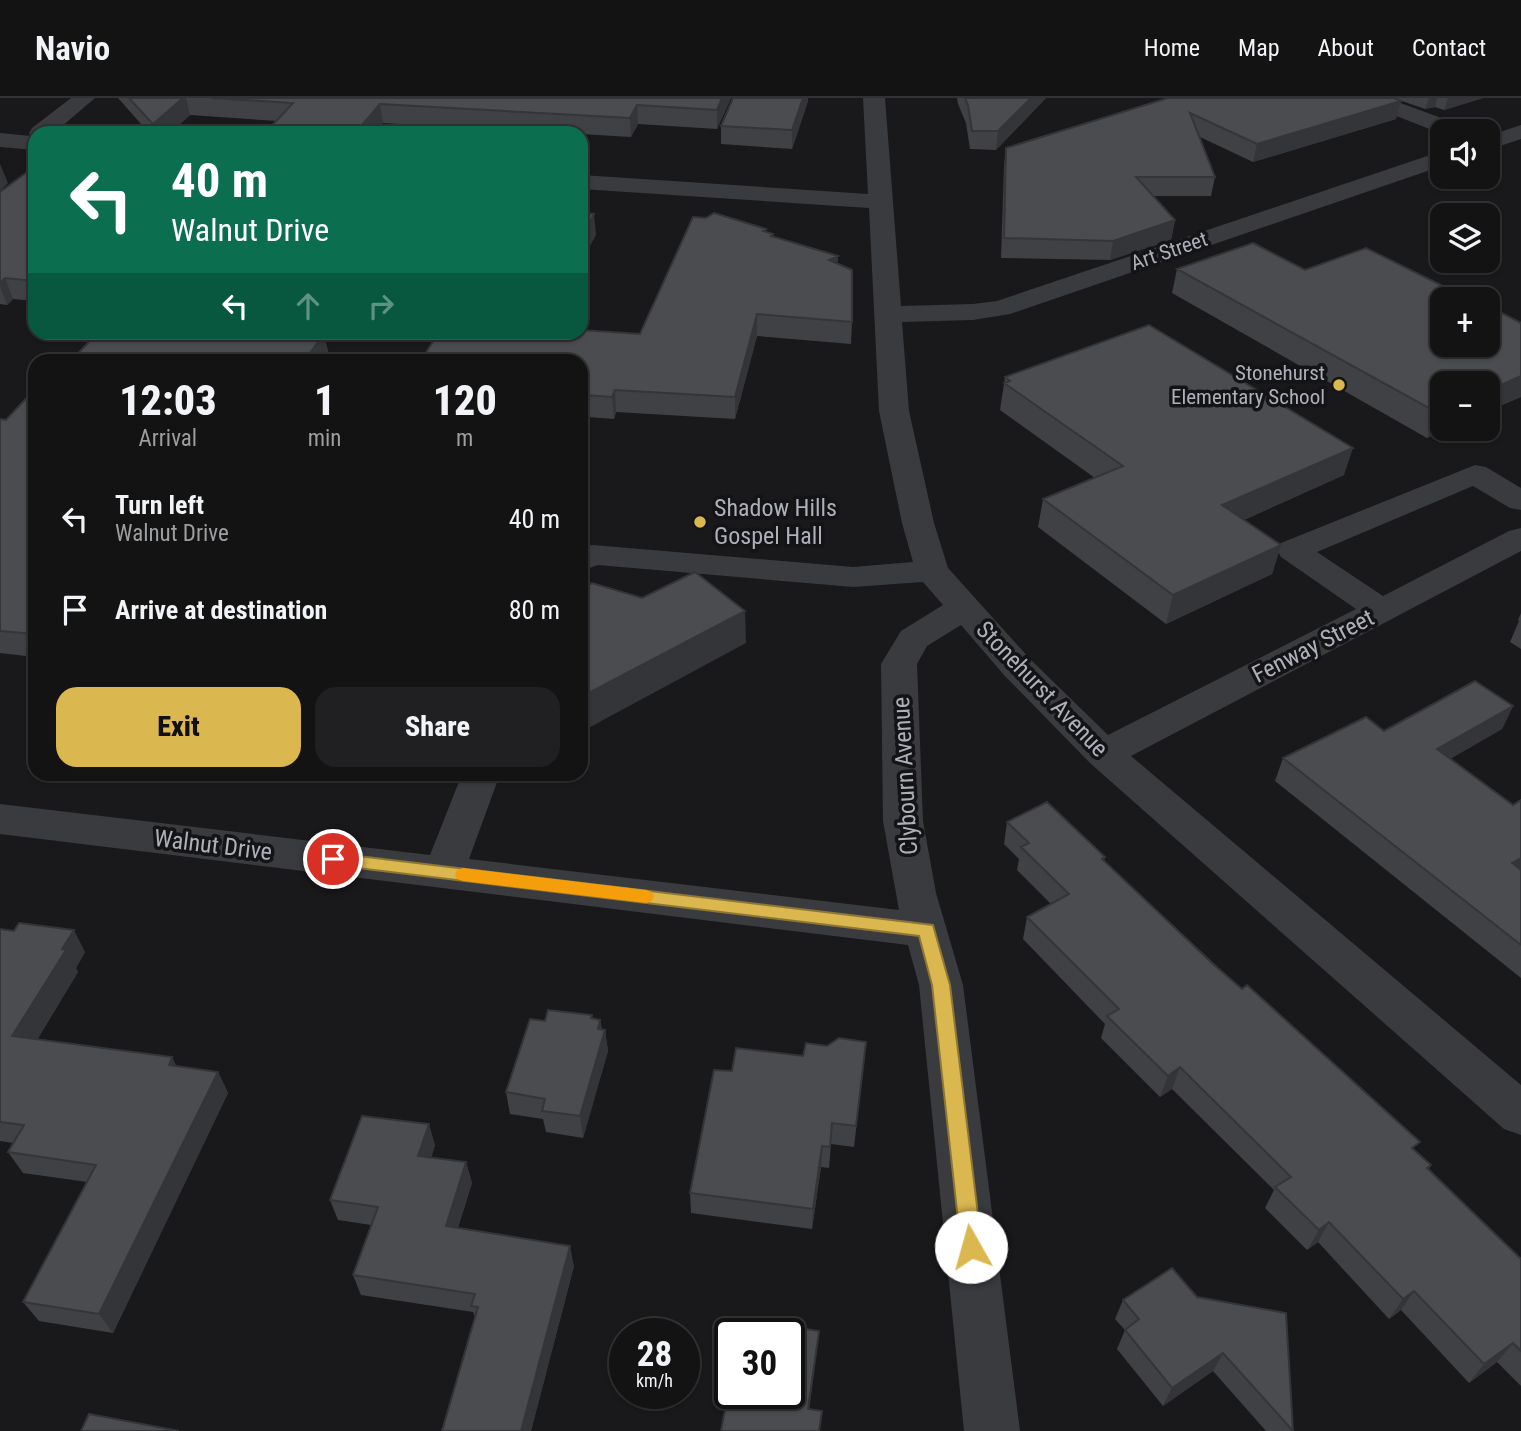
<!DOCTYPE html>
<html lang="en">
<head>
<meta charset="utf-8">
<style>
  body { margin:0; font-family:"Roboto Condensed",sans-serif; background:#202022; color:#f1f3f6; height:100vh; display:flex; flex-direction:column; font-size:26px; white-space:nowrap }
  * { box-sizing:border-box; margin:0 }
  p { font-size:23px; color:#9d9ea0 }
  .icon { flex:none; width:38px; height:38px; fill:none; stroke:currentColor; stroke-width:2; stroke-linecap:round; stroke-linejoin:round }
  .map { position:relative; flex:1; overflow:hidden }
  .drawer { position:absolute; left:28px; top:256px; width:560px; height:427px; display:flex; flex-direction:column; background:#131314; border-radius:21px; box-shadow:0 2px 5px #0004,0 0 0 2px #323234 }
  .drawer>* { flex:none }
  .banner { position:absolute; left:28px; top:28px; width:560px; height:214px; border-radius:21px; box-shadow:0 2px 5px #0004,0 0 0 2px #323234; background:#0b6e4f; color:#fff; overflow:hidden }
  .fabs { position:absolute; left:1430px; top:21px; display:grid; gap:14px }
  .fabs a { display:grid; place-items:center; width:70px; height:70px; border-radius:14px; background:#131314; box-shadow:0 2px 5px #0004,0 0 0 2px #323234; font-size:35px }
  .speed { position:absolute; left:609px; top:1220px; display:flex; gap:14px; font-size:35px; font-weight:700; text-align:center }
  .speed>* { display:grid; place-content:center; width:91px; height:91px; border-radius:50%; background:#131314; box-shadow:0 2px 5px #0004,0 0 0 2px #323234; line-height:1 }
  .speed small { font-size:18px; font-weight:400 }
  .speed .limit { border:4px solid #111; border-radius:10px; background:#fff; color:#111 }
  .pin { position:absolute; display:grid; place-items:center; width:60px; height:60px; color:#fff; margin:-30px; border:4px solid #fff; border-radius:50%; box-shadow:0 2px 7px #0007 }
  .me { position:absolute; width:77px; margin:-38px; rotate:353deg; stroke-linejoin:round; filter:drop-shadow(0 0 5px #0008) }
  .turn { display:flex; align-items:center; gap:24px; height:147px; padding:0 28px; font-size:32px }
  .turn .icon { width:91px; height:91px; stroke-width:2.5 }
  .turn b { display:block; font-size:49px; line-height:60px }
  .lanes { display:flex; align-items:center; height:66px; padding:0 28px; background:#0003; justify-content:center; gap:35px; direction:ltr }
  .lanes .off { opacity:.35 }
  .eta { display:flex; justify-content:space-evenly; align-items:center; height:119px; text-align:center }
  .eta b { font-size:42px; font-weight:800; line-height:49px }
  .action { display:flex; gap:14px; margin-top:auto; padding:14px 28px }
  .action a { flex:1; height:80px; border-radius:21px; background:#dbb750; color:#111; font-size:28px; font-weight:800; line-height:80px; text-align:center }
  .action a+a { background:#202022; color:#f1f3f6 }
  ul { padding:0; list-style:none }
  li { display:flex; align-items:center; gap:21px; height:91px; padding:0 28px }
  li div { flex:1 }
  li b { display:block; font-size:26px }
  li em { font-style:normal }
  header { display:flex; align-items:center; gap:42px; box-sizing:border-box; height:98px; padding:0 35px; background:#131314; border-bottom:2px solid #323234 }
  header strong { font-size:33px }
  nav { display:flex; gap:38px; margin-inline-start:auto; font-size:24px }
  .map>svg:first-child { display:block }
</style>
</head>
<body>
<header>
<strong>Navio</strong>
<nav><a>Home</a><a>Map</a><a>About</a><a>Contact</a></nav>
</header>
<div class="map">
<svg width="1521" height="1333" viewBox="0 0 1521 1333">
  <rect width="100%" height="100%" fill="#19191b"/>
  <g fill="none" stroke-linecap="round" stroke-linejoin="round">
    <path fill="#3a3b3f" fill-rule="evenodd" d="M71,0H95L54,35H35V52L0,49V35L31,38L29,35L32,30Z
      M863,0H885L901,208L973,206L997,203L1442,53V68L1010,216L973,222L902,224L909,313L934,425L948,470L1030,561L1108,637L1356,511L1281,459L1277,452L1281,445L1475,367L1486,369L1521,390V412L1510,410L1473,388L1317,454L1383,498L1509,433L1521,430V453L1131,658L1521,987V1037L1504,1031L1090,665L1004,577L961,527L927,548L917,566L923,723L936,795L963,887L1020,1333H964L919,887L908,847L0,736V706L430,757L462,676H500L469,761L899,812L883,723L881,566L901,533L943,507L923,484L853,489L598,467L581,473V450L593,447L853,469L913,464L902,425L879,313L869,110L581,91V77L868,96Z
      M1357,0H1387L1463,28L1466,33H1442V36L1361,4Z
      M1521,27V41L1488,52V38Z"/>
  </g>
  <path fill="#404145" d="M118,0H731L717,31L638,26L631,39L581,36V35H557L383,25L375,35H265L277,23L190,17L170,35H149Z
    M957,0H1046L996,52L970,51L966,25L958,6Z
    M1168,0H1483L1444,12L1435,9L1425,11L1399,2L1396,21L1253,64L1200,39L1215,79L1211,98H1153L1175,122L1171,142L1110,162L1001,160L1004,68L1006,50Z
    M808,3L792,51L721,46V28Z
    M35,68V203L13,201L7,207L0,206V94Z
    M766,131V134L773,138L837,166L852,224L851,246L757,238L735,321L616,314L614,321L587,319L72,262L322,235L329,256L422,261L640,236Z
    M1253,145L1305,172L1366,150L1469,201H1442V247H1488V210L1495,214L1498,213L1521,225V299L1488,313V285H1442V331H1447L1427,340L1172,195L1177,171Z
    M1005,279L1344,377L1244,422L1281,447L1272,476L1166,526L1038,429L1043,401L1095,380L1000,312Z
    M35,291V559L0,555V321L6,322Z
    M1521,515V551L1510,544L1519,523L1518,522Z
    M1513,608L1502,631L1450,661L1513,707L1521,702V880L1275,683L1283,660L1384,633Z
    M1007,724L1105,759L1104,763L1431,1067L1429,1071L1521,1161V1288L1497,1264L1469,1285L1401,1212L1389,1221L1318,1144L1307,1152L1265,1110L1274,1092L1172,991L1160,999L1101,940L1105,926L1023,841L1027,819L1051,806L1017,772L1019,761L1004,746Z
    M0,831L14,833L85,854L76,870L78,874L37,942L177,968L218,974L228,995L113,1235L39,1223L23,1204L87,1084L23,1075L8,1054L13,1045L0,1043Z
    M592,917V920L600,922L602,931L605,932L608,953L583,1040L546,1034L543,1021L510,1016L506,994L545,923Z
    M864,965L854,1049L831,1046L829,1070L821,1069L812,1131L691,1115L690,1095L732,973Z
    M435,1047L431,1060L466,1064L472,1085L458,1130L574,1168L531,1333H442L475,1219L473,1214L361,1197L353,1177L371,1127L338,1122L330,1102Z
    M1172,1170L1293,1333H1266L1213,1273L1163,1308L1117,1251L1125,1232L1115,1221L1123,1202Z"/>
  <path fill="#343538" d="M183,0H186L190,17L170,35H155L153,26Z
    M722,0H731L717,31V12Z
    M803,0H808V3L792,51V32Z
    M1031,0H1046L996,52L998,33Z
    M1429,0H1437L1435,9L1425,11Z
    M1448,0H1483L1444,12Z
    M1401,3L1396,21L1253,64L1257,46Z
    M380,6L383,25L375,35H355Z
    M637,7L638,26L631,39L630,20Z
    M0,66L8,85L0,93Z
    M594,116L596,137L581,165V141Z
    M1175,122L1171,142L1110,162L1113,143Z
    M838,158L837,179L829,162Z
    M5,180L13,201L7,207L0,188V185Z
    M757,216V238L735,321V299Z
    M324,235L329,257L310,255Z
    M1521,278V299L1488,313V293Z
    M615,292L616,314L614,321L612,299Z
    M585,297L587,319L581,331V304Z
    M1442,312V331H1447L1427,340L1436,314Z
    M1353,350L1344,377L1214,435L1222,407Z
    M1281,447L1272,476L1166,526L1173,497Z
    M745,513L746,545L581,634V599Z
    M1513,608L1502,631L1427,674L1437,651Z
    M1521,760V774L1512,765Z
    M74,832L85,854L76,870L78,874L26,960L12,938Z
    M600,922L603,939L605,932L608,953L583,1040L580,1018Z
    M172,959L183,981L169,967Z
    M1180,969L1172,991L1160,999L1168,978Z
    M218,974L228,995L113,1235L99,1216Z
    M429,1026L435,1047L425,1079L418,1058Z
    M822,1048L821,1069L812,1131L813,1111Z
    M466,1064L472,1085L452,1148L446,1128Z
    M1329,1124L1318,1144L1307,1152L1319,1132Z
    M570,1148L574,1168L531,1333H521Z
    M1414,1193L1401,1212L1389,1221L1403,1201Z
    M819,1233L817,1252L807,1329L808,1311Z
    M1513,1245L1497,1264L1469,1285L1484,1266Z
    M1223,1255L1213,1273L1163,1308L1172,1290Z"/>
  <path fill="#4b4c50" stroke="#343538" stroke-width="2" d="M129,0H183L153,26Z
    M211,0H722L717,12L637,7L630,20L380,6L355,35H265L293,5Z
    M733,0H803L792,32L721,28Z
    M965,0H1031L998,33H972L968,7Z
    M1168,0H1394L1401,3L1257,46L1190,15L1215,79H1136L1175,122L1113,143L1004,140L1006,50Z
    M31,68H35V183L5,180L0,185V94L30,72Z
    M581,115L594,116L581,141Z
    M714,115L766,131L763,133L773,136L771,138L838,158L829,162L852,172V224L757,216L735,299L615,292L612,299L585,297L581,304V262H72L98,234L324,235L310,255L422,261L439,234H581V232L640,236L693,119L706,120Z
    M1253,145L1305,172L1366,150L1469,201H1442V247H1488V210L1495,214L1498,213L1521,225V278L1488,293V285H1442V312L1436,314L1177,171Z
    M1149,227L1353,350L1222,407L1281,447L1173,497L1043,401L1123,368L1004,285L1010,283L1005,279Z
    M35,291V536L0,533V321L6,322Z
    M695,474L745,513L581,599V491L592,485L642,500Z
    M1475,583L1513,608L1437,651L1513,707L1521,702V760L1512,765L1521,772V847L1283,660L1366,619L1384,633Z
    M1047,704L1105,759L1102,761L1213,866L1242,891L1247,887L1420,1044L1412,1050L1431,1067L1427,1070L1521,1161V1253L1513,1245L1484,1266L1414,1193L1403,1201L1329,1124L1319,1132L1275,1089L1291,1079L1180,969L1168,978L1107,918L1119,911L1027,819L1069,796L1021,749L1029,745L1007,724Z
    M19,825L74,832L62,851L66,852L12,938L172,959L169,967L218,974L99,1216L23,1204L96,1067L8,1054L24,1027L0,1024V831L14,833Z
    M548,912L592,917L591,920L600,922L598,931L605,932L580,1018L542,1013L545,1001L506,994L530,921L545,923Z
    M839,940L866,944L856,1028L832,1025L830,1049L822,1048L813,1111L690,1095L714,972L732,973L736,950L803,958L806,945L827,948Z
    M362,1018L429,1026L418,1058L466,1064L446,1128L570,1148L521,1333H442L478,1209L471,1208L475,1196L353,1177L378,1109L330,1102Z
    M1172,1170L1197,1199L1286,1215L1293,1333L1223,1255L1172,1290L1125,1232L1139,1221L1123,1202Z
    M742,1221L819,1233L808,1311L822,1313L819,1333H721L730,1286V1295H789V1236H739Z
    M89,1316L179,1333H81Z"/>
  <path fill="#dbb750" stroke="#8e7734" stroke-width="2" d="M333,755L933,827L950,887L982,1149L979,1156L971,1159L964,1156L961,1149L932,887L919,838L333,767L327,766L324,761L327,757Z"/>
  <path fill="#f59e0b" d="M463,770L646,792L652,794L654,798L652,803L646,805L463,783L457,781L455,777L457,772Z"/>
  <g fill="#dbb750" stroke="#141416" stroke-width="2.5">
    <circle cx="1339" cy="287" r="7"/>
    <circle cx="700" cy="424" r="7"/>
  </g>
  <g text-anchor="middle" stroke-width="7" stroke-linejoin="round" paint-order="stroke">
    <g font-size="21" fill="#adb0b9" stroke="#141416">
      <text transform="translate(1169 153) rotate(-19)" y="7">Art Street</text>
    </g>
    <g font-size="21" fill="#adb0b9" stroke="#141416" text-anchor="end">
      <text x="1325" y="282">Stonehurst<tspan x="1325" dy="24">Elementary School</tspan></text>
    </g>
    <g font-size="24" fill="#adb0b9" stroke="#141416" text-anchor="start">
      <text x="714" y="418">Shadow Hills<tspan x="714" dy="28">Gospel Hall</tspan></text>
    </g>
    <g font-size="24" fill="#adb0b9" stroke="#141416">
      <text transform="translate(1313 548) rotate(-27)" y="8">Fenway Street</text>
      <text transform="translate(1042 591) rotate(46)" y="8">Stonehurst Avenue</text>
      <text transform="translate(905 678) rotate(-93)" y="8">Clybourn Avenue</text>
      <text transform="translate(213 747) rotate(7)" y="8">Walnut Drive</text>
    </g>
  </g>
</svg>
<div class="fabs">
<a><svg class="icon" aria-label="sound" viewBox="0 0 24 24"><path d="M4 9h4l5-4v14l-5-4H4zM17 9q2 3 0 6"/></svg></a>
<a><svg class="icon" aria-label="layers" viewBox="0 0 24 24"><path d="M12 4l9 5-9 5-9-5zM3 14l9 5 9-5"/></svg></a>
<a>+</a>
<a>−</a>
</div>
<div class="speed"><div>28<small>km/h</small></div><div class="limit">30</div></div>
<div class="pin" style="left:333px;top:761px;background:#d93025"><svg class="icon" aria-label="arrive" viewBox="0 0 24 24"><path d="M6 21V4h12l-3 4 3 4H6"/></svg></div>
<svg class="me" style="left:971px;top:1149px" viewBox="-20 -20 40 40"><circle r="19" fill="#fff"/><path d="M0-13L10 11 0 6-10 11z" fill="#dbb750"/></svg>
<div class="banner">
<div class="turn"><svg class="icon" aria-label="left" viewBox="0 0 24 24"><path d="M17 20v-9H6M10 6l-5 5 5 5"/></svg><div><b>40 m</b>Walnut Drive</div></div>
<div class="lanes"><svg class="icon" aria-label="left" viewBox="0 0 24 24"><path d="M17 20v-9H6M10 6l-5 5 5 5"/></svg><svg class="icon off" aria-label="ahead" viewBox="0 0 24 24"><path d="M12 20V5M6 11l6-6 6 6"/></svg><svg class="icon off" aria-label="right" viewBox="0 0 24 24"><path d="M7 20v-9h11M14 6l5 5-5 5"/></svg></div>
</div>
<section class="drawer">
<div class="eta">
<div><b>12:03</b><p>Arrival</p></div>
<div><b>1</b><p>min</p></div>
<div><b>120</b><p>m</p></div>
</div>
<ul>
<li><svg class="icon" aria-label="left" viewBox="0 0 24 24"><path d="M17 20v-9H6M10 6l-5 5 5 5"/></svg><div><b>Turn left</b><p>Walnut Drive</p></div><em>40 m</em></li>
<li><svg class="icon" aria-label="arrive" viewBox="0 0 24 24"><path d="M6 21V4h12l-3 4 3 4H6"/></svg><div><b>Arrive at destination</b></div><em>80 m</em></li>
</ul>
<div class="action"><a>Exit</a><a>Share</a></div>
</section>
</div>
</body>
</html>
